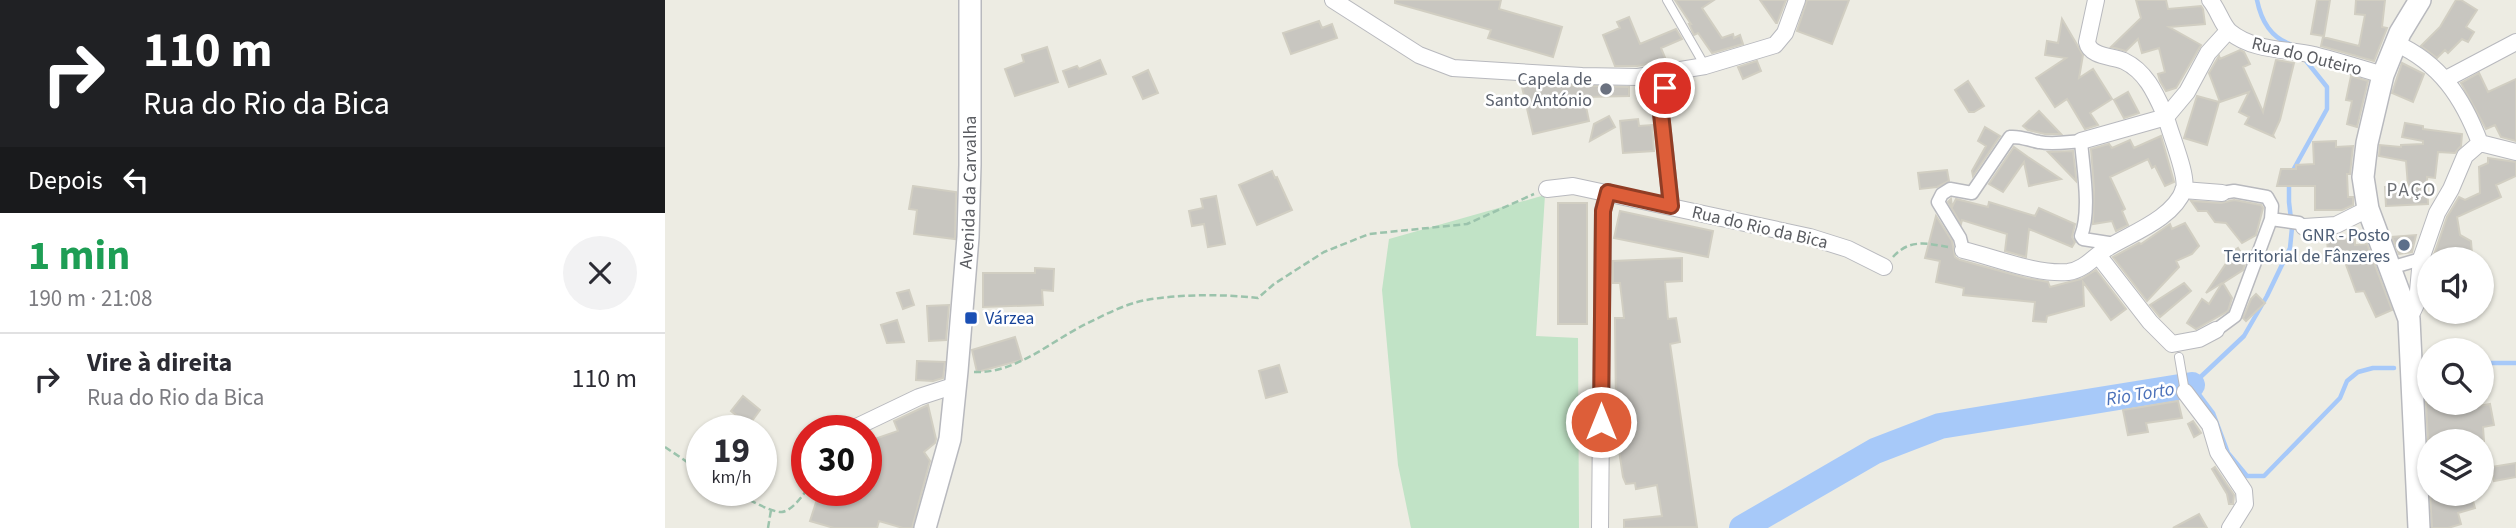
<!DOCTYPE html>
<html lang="pt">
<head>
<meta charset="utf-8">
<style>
  body { margin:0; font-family:"Source Sans 3",sans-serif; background:#f2f2f3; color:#2b2b33; height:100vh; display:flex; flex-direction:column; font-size:26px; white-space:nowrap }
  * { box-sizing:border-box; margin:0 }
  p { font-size:23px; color:#7c7c81 }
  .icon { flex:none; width:38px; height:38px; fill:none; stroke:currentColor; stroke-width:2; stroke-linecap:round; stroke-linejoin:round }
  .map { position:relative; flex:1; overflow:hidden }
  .side { display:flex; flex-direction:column; background:#fff; width:665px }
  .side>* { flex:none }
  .top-card { background:#202124; color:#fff; overflow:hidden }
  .fabs { position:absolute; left:1752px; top:247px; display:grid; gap:14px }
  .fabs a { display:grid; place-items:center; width:77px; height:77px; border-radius:50%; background:#fff; box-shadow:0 2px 5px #0004; font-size:35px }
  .speed { position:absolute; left:21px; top:415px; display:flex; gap:14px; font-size:35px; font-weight:700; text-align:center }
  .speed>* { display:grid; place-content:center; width:91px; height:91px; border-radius:50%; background:#fff; box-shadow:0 2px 5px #0004; line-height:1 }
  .speed small { font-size:18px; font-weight:400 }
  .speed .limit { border:10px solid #d22; background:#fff; color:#111 }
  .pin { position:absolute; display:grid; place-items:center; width:60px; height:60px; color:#fff; margin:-30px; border:4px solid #fff; border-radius:50%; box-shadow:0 2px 7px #0007 }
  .me { position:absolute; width:77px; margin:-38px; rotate:0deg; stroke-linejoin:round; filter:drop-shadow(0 0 5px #0008) }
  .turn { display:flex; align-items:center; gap:24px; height:147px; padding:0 28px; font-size:32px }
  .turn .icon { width:91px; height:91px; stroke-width:2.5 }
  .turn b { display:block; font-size:49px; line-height:60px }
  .then { display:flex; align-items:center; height:66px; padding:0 28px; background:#0003; gap:14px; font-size:26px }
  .round { display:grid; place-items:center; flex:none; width:74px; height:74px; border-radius:37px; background:#f2f2f3 }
  .summary { display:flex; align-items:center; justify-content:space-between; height:119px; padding:0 28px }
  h1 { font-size:42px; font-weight:700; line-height:52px; color:#1e9e55 }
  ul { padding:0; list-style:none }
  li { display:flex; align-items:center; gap:21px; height:91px; padding:0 28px; border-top:2px solid #e1e1e2 }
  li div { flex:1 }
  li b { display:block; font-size:26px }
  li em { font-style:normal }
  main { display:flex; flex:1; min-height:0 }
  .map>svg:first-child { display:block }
</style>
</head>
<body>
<main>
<section class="side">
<div class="top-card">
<div class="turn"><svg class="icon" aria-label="right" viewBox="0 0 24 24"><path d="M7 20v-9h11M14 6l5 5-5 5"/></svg><div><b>110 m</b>Rua do Rio da Bica</div></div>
<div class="then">Depois<svg class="icon" aria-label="left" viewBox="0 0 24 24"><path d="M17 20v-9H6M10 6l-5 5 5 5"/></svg></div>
</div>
<div class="summary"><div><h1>1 min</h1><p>190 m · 21:08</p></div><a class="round"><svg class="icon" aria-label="close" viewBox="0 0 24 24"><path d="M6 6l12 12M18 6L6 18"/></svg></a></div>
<ul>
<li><svg class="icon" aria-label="right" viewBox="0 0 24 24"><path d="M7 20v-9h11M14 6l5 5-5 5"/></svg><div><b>Vire à direita</b><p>Rua do Rio da Bica</p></div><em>110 m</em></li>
</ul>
</section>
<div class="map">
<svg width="1851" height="528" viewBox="0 0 1851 528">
  <rect width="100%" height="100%" fill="#edece3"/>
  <path fill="#c1e3c6" d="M880,195L871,336L913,338L914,528H746L733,465L717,290L724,239Z"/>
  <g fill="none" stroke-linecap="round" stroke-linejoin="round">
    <path stroke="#a7c9f9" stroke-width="4.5" d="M1592,0C1596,20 1605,37 1625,44
      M1626,174L1662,109V87L1638,57
      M1624,183V202L1627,228L1625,248L1602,296L1579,336L1527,385L1548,413L1563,453L1582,476H1599L1675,398L1682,381L1693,372L1708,368H1729
      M1816,363H1851
      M1755,364H1764"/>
    <path stroke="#a7c9f9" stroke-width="26" d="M1077,528L1210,451L1275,426L1527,385"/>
  </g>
  <path fill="#c8c6c0" stroke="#d1cec2" stroke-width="2" d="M730,0H836L834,9L897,27L888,57L823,38L826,30L730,3Z
    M1010,0H1049L1037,8L1057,38L1068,34L1069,38L1075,35L1078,44L1047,53L1033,33L1029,35L1024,24H1026Z
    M1095,0H1121L1112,23H1111Z
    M1142,0H1184L1167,44L1132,31Z
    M1471,0H1501L1503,9L1536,6L1538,9L1540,24L1504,27L1536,45L1511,88L1501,91L1495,81L1493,74L1500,72L1494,48L1477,53L1473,39L1461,51L1446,47L1476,18Z
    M1652,0H1665L1659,36L1646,34Z
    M1691,0H1720L1717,27L1722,28L1709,61L1656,46L1658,37L1694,46L1700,15L1690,14Z
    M1791,0H1796L1812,10L1801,27L1809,32L1803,42L1797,39L1783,53L1780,50L1772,58L1756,46L1775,27Z
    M964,17L975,44L1011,29L1017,39L996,48L1001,60L972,66H950L938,35L955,28L952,22Z
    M1397,19L1418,55L1414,78L1428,69L1447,99L1425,113L1433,125L1420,129L1402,99L1390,107L1371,78L1401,58L1380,55L1382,41L1393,43Z
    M654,21L657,28L667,24L672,38L626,54L618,33Z
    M382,47L393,82L350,96L340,69L359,62L357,55Z
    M1575,50L1579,52L1585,64L1578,67L1598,112L1611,60L1629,63L1615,120L1608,135L1609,137L1580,124L1584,117L1574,112L1584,92L1555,102L1544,73L1554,56L1555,59Z
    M435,60L441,74L404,87L398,71L412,66L414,69Z
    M1092,61L1096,71L1078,79L1073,67Z
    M1737,63L1759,74L1748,102L1727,93Z
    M483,70L493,93L478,99L468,77Z
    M1814,73L1823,92L1851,79V141L1836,137L1830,125L1821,129L1796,83Z
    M1686,76L1703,81L1692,127L1682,124L1687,101L1681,100Z
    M1303,81L1319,106L1309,112H1304L1290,90Z
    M871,84L964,87V96L919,97L924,121L868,134L857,87Z
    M1463,92L1474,113L1459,118L1449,100Z
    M1532,96L1554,102L1542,145L1519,138Z
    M1374,111L1396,134H1380L1363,130L1358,126Z
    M944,116L950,127L925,141L929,124Z
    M973,119L974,126L987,125L989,151L958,153L955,121Z
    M1740,123L1758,126V129L1797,134L1796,146L1790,153L1773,152L1770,178L1762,177L1763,204L1721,206L1720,187L1743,186L1741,161L1714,156L1715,145L1736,147V145L1758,144V141L1737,137Z
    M1320,127L1335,136L1308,176L1307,171L1321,146L1313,141Z
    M1496,136L1509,182L1500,186L1490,166L1487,168L1483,159L1445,177L1460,209L1457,211L1463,225L1451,231L1447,221L1428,224L1429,189L1426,149L1444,144L1447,148L1465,140L1469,148Z
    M1671,141V147L1688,146L1685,174H1682L1683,197H1688V205L1677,210H1650V186H1612L1616,169H1631V165L1649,164L1648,142Z
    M1349,147L1363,157L1396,179L1364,186L1359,162L1338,192L1324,184Z
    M1408,151L1411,177V181L1383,152Z
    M1823,158L1851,162V176L1831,185L1836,197L1792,217L1795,235L1806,241L1807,254L1769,255L1782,217L1794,197L1800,200L1815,193L1814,167L1823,163Z
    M1282,170L1284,181L1272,187L1255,189L1253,173Z
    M607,171L610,178L612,177L627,210L592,225L574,185Z
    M248,186L291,192L290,239L249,234L252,210L244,209Z
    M551,196L560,244L543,247L539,224L527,226L524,211L538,208L536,199Z
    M1286,199L1287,207L1291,199L1323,207L1324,202L1370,216L1374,208L1410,224L1407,237L1410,242L1407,247L1364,229L1361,257L1340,251L1342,234L1297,220L1296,224L1283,202Z
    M1569,200L1596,205L1598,208L1591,235L1577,243L1561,223L1550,222L1542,211H1533L1526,201L1556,203Z
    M893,203H922V324H893Z
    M955,211L1048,231L1043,257L949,238Z
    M1271,216L1287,241L1290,257L1295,260L1361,278L1383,282L1385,287L1416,279L1431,270L1461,309L1446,320L1418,282L1419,306L1382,316L1381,322L1368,321L1370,302L1298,295L1299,288L1271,282L1275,261L1260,258Z
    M1520,223L1534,246L1527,254L1511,261L1514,267L1482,301L1448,257L1474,243L1476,244L1505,224L1507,229Z
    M1751,235L1747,252L1734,254L1727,237Z
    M1690,238V245L1702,244L1727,310L1711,317L1699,291L1691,292L1676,251L1663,252L1662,240Z
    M1573,248L1581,260L1578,270L1558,283L1567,298L1563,311L1531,329L1522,323L1537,299L1544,304L1557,283L1541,293L1564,259L1561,256Z
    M1017,258V281L1000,282L1003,319L1011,318L1015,342L1005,344L1032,527L959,528V520L997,516L992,485L971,489L970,483L961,484L958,477L948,411H951L950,318H959L955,283H948V261Z
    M370,268L389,269L388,291L377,290L378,305L318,307V273H370Z
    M1519,283L1526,291L1495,317L1485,305Z
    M244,290L249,305L238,309L232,293Z
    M1591,294L1600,303L1581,321L1578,318L1586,299Z
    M284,305L281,340L264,341L262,306Z
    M232,320L239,342L222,343L216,325Z
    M350,337L357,360L312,372L307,350Z
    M252,361L280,362L278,378L268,381L251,380Z
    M614,365L622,392L601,398L594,371Z
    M78,396L95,410L84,425L66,411Z
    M1513,401L1517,418L1481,423L1483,432L1463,435L1458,410Z
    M1761,402H1779L1780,412L1825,404L1829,425L1818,427L1819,441H1763Z
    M263,405L271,439L270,443L259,452L265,461L247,528H238L214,521L212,528H169L145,521L155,490H201V442L233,431L229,421Z
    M1528,421L1536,433L1529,437L1523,424Z
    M1851,463V477L1829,481L1826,467Z
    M1550,467L1569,495L1568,504H1564L1562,494L1547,469Z
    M1765,494H1806L1810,508L1793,513L1796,524L1783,528H1767Z
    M1534,514L1542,528H1508Z"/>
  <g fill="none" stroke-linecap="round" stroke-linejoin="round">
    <defs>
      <path id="service" d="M1002,0L1040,66
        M1514,357L1520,392"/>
      <path id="pedestrian" d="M1557,193L1569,191L1602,197L1607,206L1606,219
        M1298,250L1295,238L1273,202L1277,194L1285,189L1307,193L1345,137C1356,136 1363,140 1374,142C1388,145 1402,142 1416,141C1418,168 1426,210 1416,236L1418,239L1450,244
        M1725,268L1756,259
        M1551,330L1570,316L1606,219L1634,223L1639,227"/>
      <path id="minor" d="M668,0L754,55L788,68L917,76L973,77L1040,66L1110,45L1120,33L1132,0
        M1545,0C1553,9 1557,25 1565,32C1588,51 1622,49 1649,55C1672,61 1695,68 1718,75
        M1730,43C1775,63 1798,98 1815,143L1851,152
        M1004,73L995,104L1006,206
        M1781,79L1851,42
        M1416,141L1501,117C1491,95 1482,72 1459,61C1447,56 1425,57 1422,42L1431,0
        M882,189L908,186L1145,237L1183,249L1219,267
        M1518,190L1557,193
        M1639,227L1671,225L1703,209
        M1298,250C1329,257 1371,275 1403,272C1420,270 1430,255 1444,247C1467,233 1509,218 1519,189C1523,175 1505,134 1501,117L1522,92L1543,53L1563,31
        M1433,255L1485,322L1507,344L1534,339L1551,330
        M1744,319L1752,302L1756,259L1772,213L1786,189L1800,156L1815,143
        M1520,392L1545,425L1553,452L1579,491L1580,504L1565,528
        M185,430L254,397L291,385
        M935,528L938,210L943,192"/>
      <g id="tertiary">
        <path id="s1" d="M260,528L285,439L292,371L303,237L305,165V0"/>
        <path d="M1754,528L1744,319L1703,209L1698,177L1702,143L1718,75L1735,33L1755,0"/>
      </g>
    </defs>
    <use href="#service" stroke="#b8b9be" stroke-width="10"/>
    <use href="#pedestrian" stroke="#b8b9be" stroke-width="15"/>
    <use href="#minor" stroke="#b8b9be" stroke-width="18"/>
    <use href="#tertiary" stroke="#b8b9be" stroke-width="24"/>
    <path stroke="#9bc3ac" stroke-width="2.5" stroke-dasharray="7 3.5" stroke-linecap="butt" d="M1228,257C1244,239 1261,243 1283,247
      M309,372C351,374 386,341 421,324C439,315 460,304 481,300C517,294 557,294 593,298L609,284L659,252L704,234L802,224L869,194
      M0,447L37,472
      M66,490C78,496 106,513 117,512C128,510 136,497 142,490
      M103,528L106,510"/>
    <use href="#service" stroke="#fff" stroke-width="8"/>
    <use href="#pedestrian" stroke="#fff" stroke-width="12"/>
    <use href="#minor" stroke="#fff" stroke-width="16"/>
    <use href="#tertiary" stroke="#fff" stroke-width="21"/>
  </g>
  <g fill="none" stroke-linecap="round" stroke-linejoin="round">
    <defs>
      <path id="route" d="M936,422L938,211L943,192L1006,206L995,104L1000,88"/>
    </defs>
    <use href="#route" stroke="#903d25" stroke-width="18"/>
    <use href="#route" stroke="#dd5e39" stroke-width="12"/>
  </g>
  <circle fill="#6b7280" stroke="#fff" stroke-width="2.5" cx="941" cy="89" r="7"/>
  <circle fill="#5c6f8a" stroke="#fff" stroke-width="2.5" cx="1739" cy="245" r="7"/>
  <rect fill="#1a4fb4" stroke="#fff" stroke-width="2.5" x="299" y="311" width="14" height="14" rx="3.5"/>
  <g text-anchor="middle" stroke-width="5" stroke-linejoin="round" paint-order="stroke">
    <g font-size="18" fill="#5b5d62" stroke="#fff">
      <text transform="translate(1642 56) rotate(14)" y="6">Rua do Outeiro</text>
      <text dy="6" stroke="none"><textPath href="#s1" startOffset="340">Avenida da Carvalha</textPath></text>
      <text transform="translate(1095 227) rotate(13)" y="6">Rua do Rio da Bica</text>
    </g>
    <g font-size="18" fill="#5b616d" stroke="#fff" text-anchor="end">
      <text x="927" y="85">Capela de<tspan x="927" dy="21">Santo António</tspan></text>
    </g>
    <g font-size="18" fill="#4e5e75" stroke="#fff" text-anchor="end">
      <text x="1725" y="241">GNR - Posto<tspan x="1725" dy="21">Territorial de Fânzeres</tspan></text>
    </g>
    <g font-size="18" fill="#164399" stroke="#fff" text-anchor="start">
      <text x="320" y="324">Várzea</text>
    </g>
    <g font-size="19" letter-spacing="2" fill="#6c6f74" stroke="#fff">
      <text x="1747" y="196">PAÇO</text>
    </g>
    <g font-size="19" font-style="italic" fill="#4b71ba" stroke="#fff">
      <text transform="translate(1475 393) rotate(-9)" y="7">Rio Torto</text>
    </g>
  </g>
</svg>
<div class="fabs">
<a><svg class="icon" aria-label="sound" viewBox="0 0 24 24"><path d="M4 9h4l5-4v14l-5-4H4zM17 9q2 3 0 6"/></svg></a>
<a><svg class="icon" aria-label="search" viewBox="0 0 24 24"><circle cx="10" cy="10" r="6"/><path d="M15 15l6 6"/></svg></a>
<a><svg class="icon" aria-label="layers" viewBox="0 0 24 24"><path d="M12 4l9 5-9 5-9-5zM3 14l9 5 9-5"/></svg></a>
</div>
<div class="speed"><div>19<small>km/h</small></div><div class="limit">30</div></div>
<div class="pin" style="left:1000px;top:88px;background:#d93025"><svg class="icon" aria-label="arrive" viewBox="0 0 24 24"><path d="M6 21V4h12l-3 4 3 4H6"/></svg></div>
<svg class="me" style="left:936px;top:422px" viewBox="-20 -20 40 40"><circle r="17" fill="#dd5e39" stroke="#fff" stroke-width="3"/><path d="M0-11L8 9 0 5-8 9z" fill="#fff"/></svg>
</div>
</main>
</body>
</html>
